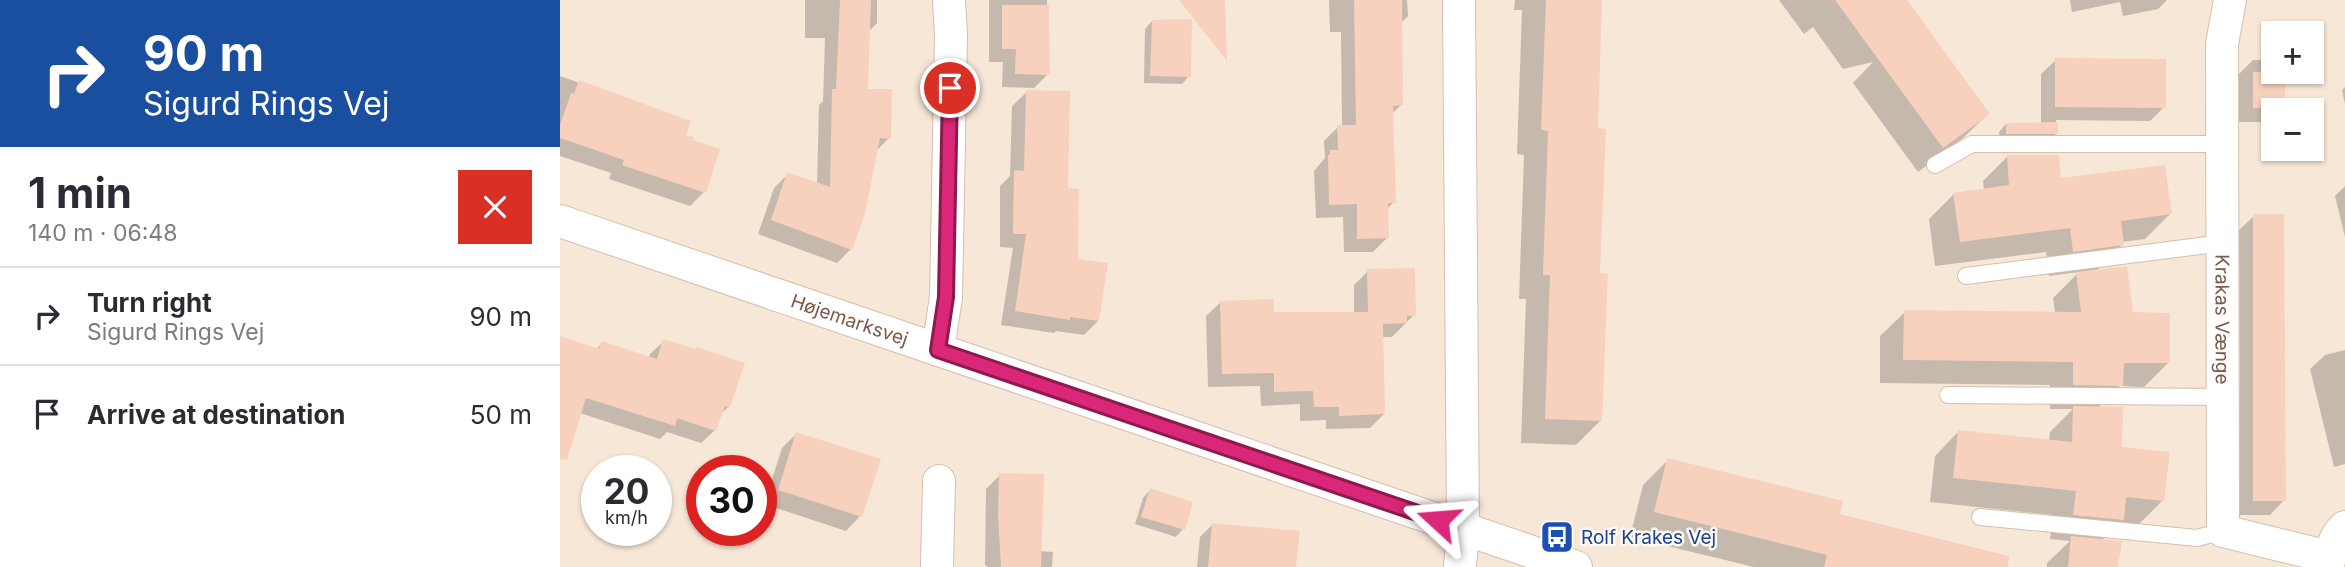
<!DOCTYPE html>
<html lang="en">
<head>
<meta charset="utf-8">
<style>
  body { margin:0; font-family:Inter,sans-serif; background:#f7f7f7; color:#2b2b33; height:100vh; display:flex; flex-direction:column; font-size:26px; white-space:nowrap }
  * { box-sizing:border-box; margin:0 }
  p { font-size:23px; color:#7c7c81 }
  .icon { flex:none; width:38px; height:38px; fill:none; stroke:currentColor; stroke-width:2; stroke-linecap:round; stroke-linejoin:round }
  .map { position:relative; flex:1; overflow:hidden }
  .side { display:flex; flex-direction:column; background:#fff; width:560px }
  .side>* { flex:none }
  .guide { background:#1a4fa0; color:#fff; overflow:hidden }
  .tools { position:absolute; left:1701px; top:21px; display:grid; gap:14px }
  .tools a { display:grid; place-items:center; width:63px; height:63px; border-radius:0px; background:#fff; box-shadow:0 2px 5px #0004; font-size:35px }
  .speed { position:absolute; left:21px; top:455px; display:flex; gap:14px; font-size:35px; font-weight:700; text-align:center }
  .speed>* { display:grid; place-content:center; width:91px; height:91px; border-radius:50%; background:#fff; box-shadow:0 2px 5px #0004; line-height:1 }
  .speed small { font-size:18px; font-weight:400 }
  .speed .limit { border:10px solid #d22; background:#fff; color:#111 }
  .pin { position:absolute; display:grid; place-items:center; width:60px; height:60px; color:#fff; margin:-30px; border:4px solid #fff; border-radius:50%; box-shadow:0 2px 7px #0007 }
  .me { position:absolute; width:77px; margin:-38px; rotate:289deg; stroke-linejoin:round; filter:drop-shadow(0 0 5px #0008) }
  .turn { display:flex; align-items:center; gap:24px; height:147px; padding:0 28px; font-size:32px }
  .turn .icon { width:91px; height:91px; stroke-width:2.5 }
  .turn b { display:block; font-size:49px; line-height:60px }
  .round { display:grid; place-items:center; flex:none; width:74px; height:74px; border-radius:0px; background:#f7f7f7 }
  .overview { display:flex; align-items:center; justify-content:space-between; height:119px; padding:0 28px }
  h1 { font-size:42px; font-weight:700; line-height:52px }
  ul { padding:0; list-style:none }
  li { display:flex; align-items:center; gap:21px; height:98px; padding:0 28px; border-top:2px solid #e1e1e2 }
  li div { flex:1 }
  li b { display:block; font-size:26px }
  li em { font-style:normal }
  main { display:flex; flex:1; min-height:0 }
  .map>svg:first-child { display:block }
</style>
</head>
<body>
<main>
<section class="side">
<div class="guide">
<div class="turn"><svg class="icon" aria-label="right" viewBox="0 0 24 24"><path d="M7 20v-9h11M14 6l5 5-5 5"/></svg><div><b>90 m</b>Sigurd Rings Vej</div></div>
</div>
<div class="overview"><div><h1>1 min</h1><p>140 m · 06:48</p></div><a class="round" style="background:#d93025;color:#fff"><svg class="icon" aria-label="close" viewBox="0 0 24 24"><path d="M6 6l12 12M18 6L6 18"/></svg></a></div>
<ul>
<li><svg class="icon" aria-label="right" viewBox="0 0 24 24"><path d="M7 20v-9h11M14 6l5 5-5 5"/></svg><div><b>Turn right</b><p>Sigurd Rings Vej</p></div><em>90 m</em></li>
<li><svg class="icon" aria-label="arrive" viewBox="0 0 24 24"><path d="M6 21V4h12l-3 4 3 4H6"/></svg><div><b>Arrive at destination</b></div><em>50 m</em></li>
</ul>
</section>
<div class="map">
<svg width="1785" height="567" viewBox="0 0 1785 567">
  <rect width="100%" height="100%" fill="#fff5e9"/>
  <path fill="#f7e7d7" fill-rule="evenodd" d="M0,0H1785V567H0ZM1713,33H1752V72H1713ZM1713,110H1752V149H1713ZM37,471H96V530H37ZM142,471H201V530H142Z"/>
  <path fill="#0003" d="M245,0H317V23L308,32L306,91L329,138L316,151L291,249L277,263L198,234L214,188L228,174L257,185L259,105L263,101L265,38H245Z
    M429,0H487L488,74L474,88L442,87L443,62H429Z
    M769,0H847L848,16L841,23V105L832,114L834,202L826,210L827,238L813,252H784L783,217L756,218L754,171L765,158L764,141L778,127H782L781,32H770Z
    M955,0H1041L1036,130L1041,420L1016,445L961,443L966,299H959L964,155L957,154L962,10H954Z
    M1219,0H1345L1428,114L1403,138L1358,172L1293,83L1313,62L1283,69L1253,27L1244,34Z
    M1510,0H1607L1598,9L1563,16L1560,2L1512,12Z
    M592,21L629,76L622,84L584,83L585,29Z
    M1496,60L1604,107L1590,121L1496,120L1497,133L1489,140H1440L1439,132L1446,124H1481V74Z
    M1693,60H1713V72H1723V108L1721,110H1713V118L1709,122H1679V74Z
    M0,76L129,122L124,136L144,192L130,206L49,179L51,173L0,156Z
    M1785,87V104L1782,90Z
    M467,92L506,190L517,260L538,321L524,335L496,331L494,333L441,325L453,248L440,247V186L450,176L452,106Z
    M1448,156L1499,180L1610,214L1585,239L1562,242V245L1535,272L1571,314L1608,363L1584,387L1560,386L1538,408L1560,449L1603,500L1579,524L1560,522L1541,541L1558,567H1487V563L1510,541L1490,539L1493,515L1370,502L1375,456L1398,432L1489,442L1490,432L1513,409H1490V385L1320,383V336L1345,312L1495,313L1493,298L1519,272L1489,276L1486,252L1375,266L1369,219L1394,194L1424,190L1423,181Z
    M1785,186V237L1775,196Z
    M1694,216L1724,500L1710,515H1680L1679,230Z
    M808,271L854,315L832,337H822L824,414L810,428L766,429V420L740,421V404L701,406L700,386L648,387L646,316L661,302L713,313L794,314V285Z
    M0,338L36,350L42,343L89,358L90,354L104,341L169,406L160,415L155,430L141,443L107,432L100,439L20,413L0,445Z
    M1785,350V464L1774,467L1750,369L1765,355Z
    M236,434L300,516L286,531L204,504L222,448Z
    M1108,460L1278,515L1437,567H1194L1070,537L1083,485Z
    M440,475L480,551L493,552L492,567H428L425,565L426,489Z
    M590,490L623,529L616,537L575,524L583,498Z
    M652,525L734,567H637L640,537Z"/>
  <path fill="#f8d1be" d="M280,0H311L308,89H332L331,139L320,138L305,214L292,250L211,220L227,172L270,187L272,89H276Z
    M619,0H665L667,61Z
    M794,0H842L843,105L833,106L836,203H828L829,238L797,239V204L769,205L768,155H770V150H778L777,125H796Z
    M986,0H1042L1038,128L1046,129L1040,273L1048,274L1042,421L985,419L990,275H983L988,131L981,130Z
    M1275,0H1347L1430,114L1383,148Z
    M442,5H489L490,75L455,74L456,49H442Z
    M632,19L631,77L590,76L592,20Z
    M1495,58L1606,59V108L1495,107Z
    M1693,72H1725V109L1693,108Z
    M19,80L131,121L126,135L134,137L133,140L160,149L146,193L62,165L64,160L0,138V125L11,93L14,94Z
    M466,90L510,91L508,188L519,189L518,259L548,263L539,321L510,317V320L455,311L466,234H453L454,170L464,171Z
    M1498,122V134H1446V123Z
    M1447,155H1499L1501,178L1605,165L1612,214L1561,221L1564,245L1513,252L1510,228L1400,242L1393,193L1449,185Z
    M1693,214H1724L1726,501H1693Z
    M1567,266L1573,312L1610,313V363H1564L1563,386L1513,385V362L1343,360L1344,310L1521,312L1516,272Z
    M855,268L856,316H847V323L823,324L825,414L779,416V407H754L753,391L714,392V373L662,374L660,301L714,299V312H808L807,269Z
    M0,336L39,349L42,341L97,359L103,339L136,349V347L185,363L170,407L165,406L156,431L117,418L115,426L26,398L7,460L0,459Z
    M1513,406L1563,407L1562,447L1610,452L1604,501L1566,497L1564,520L1513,515L1516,491L1393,478L1398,430L1512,442Z
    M236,432L321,459L302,517L218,490Z
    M1107,458L1283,501L1280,514L1449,556L1448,567H1264L1267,555L1094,512Z
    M439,473L484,474L481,567H441L438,516Z
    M590,488L633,502L625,530L581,517Z
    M652,523L740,531L736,567H648Z
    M1511,536L1562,541L1558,567H1508Z"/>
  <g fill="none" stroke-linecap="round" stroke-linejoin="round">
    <defs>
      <path id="service" d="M1375,165L1412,144H1662
        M1406,276L1663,243
        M1388,395L1663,397
        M1420,517L1637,538L1663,531"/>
      <g id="minor">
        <path d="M899,0L903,528L900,567"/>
        <path id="s1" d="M1670,0L1662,44L1663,531L1769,557"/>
        <path id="s2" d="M0,221L1016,567"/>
        <path d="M378,350L386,297L391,35L389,0"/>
        <path d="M377,567L379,481"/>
        <path d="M1768,567C1770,553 1774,536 1785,527"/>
      </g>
    </defs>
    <use href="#service" stroke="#d6beaf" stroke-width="18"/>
    <use href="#minor" stroke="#d6beaf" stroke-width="34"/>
    <use href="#service" stroke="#fff" stroke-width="16"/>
    <use href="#minor" stroke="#fff" stroke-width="32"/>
  </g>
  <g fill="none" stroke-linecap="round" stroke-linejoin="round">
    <defs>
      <path id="route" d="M390,88L386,297L378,350L878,520"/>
    </defs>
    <use href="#route" stroke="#8e194d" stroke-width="18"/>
    <use href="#route" stroke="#db2777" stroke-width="12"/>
  </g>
  <defs>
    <symbol id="bus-square" viewBox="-11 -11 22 22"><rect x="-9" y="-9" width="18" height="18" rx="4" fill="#1a4fb4" stroke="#fff9f2"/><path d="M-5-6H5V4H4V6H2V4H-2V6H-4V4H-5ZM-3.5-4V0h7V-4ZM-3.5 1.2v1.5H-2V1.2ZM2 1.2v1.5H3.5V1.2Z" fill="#fff"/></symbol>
  </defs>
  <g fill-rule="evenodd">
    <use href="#bus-square" x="978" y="518" width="38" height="38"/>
  </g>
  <g text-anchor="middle" stroke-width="5" stroke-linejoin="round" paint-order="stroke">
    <g font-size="19" fill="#7e5848" stroke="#fff9f2">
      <text dy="7" stroke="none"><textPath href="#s2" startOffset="306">Højemarksvej</textPath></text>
      <text dy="7" stroke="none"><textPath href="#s1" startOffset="320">Krakas Vænge</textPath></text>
    </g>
    <g font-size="19" fill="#164399" stroke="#fff9f2" text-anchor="start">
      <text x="1021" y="544">Rolf Krakes Vej</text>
    </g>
  </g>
</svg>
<div class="tools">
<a>+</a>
<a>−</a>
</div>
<div class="speed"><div>20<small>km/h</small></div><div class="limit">30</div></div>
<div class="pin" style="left:390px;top:88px;background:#d93025"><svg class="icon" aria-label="arrive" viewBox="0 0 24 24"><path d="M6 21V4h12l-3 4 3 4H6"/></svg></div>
<svg class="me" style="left:878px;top:520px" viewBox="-20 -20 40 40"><path d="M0-17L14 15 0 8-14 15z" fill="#db2777" stroke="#fff" stroke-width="4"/></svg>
</div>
</main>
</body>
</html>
